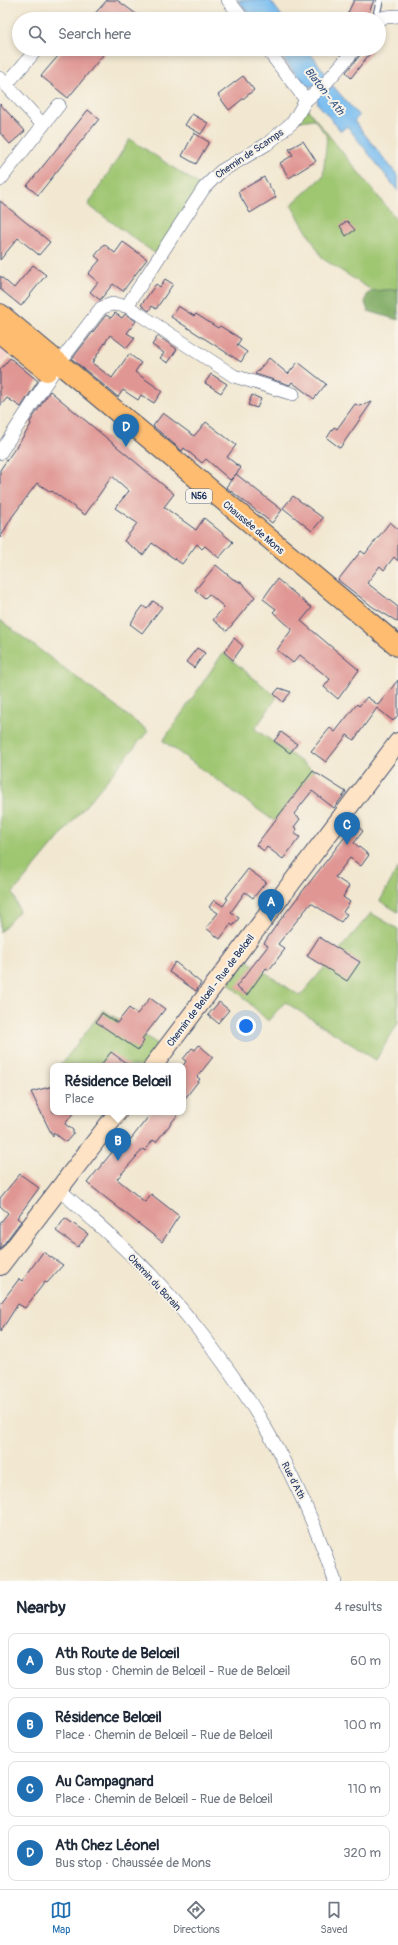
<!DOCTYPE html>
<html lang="en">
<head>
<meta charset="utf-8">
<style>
	:root { --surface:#fff; --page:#f6f6f7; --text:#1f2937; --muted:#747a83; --line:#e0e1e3; --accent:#1f6fb2 }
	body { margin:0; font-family:Pangolin,sans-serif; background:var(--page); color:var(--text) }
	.you { position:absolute; left:246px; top:1026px; width:14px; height:14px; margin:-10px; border:3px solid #fff; border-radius:50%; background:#1a73e8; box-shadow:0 0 0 6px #1a73e833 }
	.badge { display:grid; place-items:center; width:26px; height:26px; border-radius:50%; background:var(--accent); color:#fff; font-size:13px; font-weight:700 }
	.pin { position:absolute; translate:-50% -33px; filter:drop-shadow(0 1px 2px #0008) }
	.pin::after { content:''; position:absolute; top:21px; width:14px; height:12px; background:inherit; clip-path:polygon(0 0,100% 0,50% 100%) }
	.popup { position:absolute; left:50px; top:1063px; width:136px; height:52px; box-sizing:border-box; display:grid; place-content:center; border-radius:8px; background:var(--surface); filter:drop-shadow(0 1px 3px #0005); font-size:13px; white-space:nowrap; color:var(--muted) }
	.popup b { font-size:15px; color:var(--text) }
	.popup::after { content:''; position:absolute; left:50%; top:100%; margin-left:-8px; border:8px solid transparent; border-top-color:var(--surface) }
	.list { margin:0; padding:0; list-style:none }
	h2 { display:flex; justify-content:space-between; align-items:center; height:52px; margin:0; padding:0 16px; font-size:17px }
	h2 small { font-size:13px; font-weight:400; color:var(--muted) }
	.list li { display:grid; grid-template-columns:26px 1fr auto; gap:12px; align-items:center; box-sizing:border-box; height:56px; margin:0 8px 8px; padding:0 8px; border:1px solid var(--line); border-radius:8px }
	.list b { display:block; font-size:15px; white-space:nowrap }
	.list p { margin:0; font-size:13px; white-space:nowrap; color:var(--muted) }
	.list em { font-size:13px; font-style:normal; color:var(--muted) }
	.icon { flex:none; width:22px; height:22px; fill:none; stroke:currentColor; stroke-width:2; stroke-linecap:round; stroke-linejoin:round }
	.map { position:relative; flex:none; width:398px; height:1581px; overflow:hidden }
	.search { position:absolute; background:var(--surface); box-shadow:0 2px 6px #0003; left:12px; right:12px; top:12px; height:44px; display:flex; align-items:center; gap:10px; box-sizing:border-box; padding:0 14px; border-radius:22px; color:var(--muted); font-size:15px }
	.sheet { height:308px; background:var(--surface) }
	nav { display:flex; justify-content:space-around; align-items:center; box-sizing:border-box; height:56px; border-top:1px solid var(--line); background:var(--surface); font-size:11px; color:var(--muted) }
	nav a { display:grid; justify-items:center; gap:2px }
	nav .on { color:var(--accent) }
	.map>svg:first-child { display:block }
	.built { fill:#f7d0ca }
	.green { fill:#9fc671; stroke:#5d7a68 }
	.forest { fill:#7fab63; stroke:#4d6d60 }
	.water { fill:#7abef0; stroke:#4a76a7 }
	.building { fill:#e09794 }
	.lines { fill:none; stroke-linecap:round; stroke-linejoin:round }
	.lane-casing { stroke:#3b4b6f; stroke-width:8 }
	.street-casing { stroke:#3b4b6f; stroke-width:14 }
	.secondary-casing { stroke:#3b4b6f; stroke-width:20 }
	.primary-casing { stroke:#3b4b6f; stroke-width:22 }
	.lane { stroke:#fff; stroke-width:6 }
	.street { stroke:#fff; stroke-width:13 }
	.secondary { stroke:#fee4c5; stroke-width:18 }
	.primary { stroke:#fdbc6f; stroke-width:20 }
	.labels { text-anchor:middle; stroke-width:4; stroke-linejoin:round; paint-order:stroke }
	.shield { fill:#f7f3e8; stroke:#5d6a87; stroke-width:1 }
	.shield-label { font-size:9px; font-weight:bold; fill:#1b2f5e }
	.street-label { font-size:10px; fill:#1b2f5e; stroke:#f7f3e8 }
	.water-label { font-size:11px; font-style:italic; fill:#335382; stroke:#f7f3e8 }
</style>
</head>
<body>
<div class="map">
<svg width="398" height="1581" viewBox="0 0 398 1581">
	<rect width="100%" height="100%" fill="#f7f3e8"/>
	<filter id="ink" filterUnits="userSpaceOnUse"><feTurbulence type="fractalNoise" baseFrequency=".025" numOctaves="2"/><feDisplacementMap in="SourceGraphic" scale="8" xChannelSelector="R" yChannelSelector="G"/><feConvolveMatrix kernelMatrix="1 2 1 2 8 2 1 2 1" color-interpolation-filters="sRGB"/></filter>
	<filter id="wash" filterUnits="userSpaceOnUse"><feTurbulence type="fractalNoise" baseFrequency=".012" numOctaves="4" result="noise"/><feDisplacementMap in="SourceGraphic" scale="16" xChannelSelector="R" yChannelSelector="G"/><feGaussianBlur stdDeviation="0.9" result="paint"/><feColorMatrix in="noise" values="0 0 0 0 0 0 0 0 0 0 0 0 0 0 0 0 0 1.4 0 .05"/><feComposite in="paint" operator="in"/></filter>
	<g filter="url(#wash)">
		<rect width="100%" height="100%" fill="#f2e8d1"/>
		<!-- built -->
		<path class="built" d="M0 340 12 350 0 367Z"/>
		<!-- green -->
		<g class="green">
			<path d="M304 101 309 111 398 221V289L373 291 323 259 291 205 323 176 327 136 314 119 293 122Z"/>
			<path d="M130 139 204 188 160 257 88 205Z"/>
			<path d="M0 620 148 731 13 893 19 911 0 932Z"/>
			<path d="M223 653 277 697 255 729 314 771 274 821 163 741Z"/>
			<path d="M398 868V912L380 901Z"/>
			<path d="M371 913 398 929V1023L376 1060 285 1002 268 1021 221 976 238 954 300 996Z"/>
			<path d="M103 1010 166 1049 153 1066H60Z"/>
		</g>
		<!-- forest -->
		<path class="forest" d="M398 289V320L368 311 365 303 367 294 373 291Z"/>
		<!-- water -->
		<g class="water">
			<path d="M238 0H270L284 19H253Z"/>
			<path d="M276 49H307L326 74 328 90 333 86 359 116 354 121 398 176V191L347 126 341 131 318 104 314 85 310 87 298 77Z"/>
		</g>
		<g id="blocks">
			<!-- building -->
			<g class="building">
				<path d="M107 0H117L143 19H90Z"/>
				<path d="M354 0H374L366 19H345Z"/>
				<path d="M64 49H108L68 98 41 76Z"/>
				<path d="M334 49H344L340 55Z"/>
				<path d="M363 49H373L351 78 346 72 361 54Z"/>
				<path d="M243 76 254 90 229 110 218 95Z"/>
				<path d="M0 104 25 131 10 144 0 133Z"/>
				<path d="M88 110 99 119 38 195 27 186Z"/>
				<path d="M192 114 208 123 201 134 185 125Z"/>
				<path d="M194 133 209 142 196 164 182 156Z"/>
				<path d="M303 141 316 161 289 178 280 163 293 155 289 149Z"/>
				<path d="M264 177 276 197 250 213 238 192Z"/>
				<path d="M0 201 50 242 39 255 18 238 0 260Z"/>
				<path d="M347 221 355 230 346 236 340 226Z"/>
				<path d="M123 242 147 259 123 291 113 284 100 300 90 292 98 282 88 274 100 260 95 256 104 244 115 253Z"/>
				<path d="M33 265 46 275 21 306 0 289V276L14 288Z"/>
				<path d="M165 279 173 284 156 309 152 306 149 311 141 305 156 284 160 287Z"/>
				<path d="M178 306 194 316 196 314 218 328 220 326 241 339 237 345 247 352 241 362 171 317Z"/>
				<path d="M115 313 122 318 125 314 136 321 127 333 135 338 127 348 110 335 92 363 112 378 129 354 141 363 135 372 162 391 154 403 141 395 138 400 123 390 118 397 72 359 106 315 111 318Z"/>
				<path d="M158 336 177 349 168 363 160 358 164 353 152 345Z"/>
				<path d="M10 358 38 381 21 407 7 398 0 406V370Z"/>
				<path d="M269 358 288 374 298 362 326 384 314 399 292 382 290 385 255 374Z"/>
				<path d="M211 374 227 384 221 393 205 383Z"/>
				<path d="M50 391 174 494 164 507 196 530 204 518 233 542 219 558 205 546 202 549 197 544 182 564 152 543 143 555 124 541 137 523 115 508 129 491 112 476 85 515 52 491 51 492 37 483 12 517 0 538V470L27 431 31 424 30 422Z"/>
				<path d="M252 395 261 399 257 408 248 405Z"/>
				<path d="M372 402 340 448 327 438 334 427 337 429 355 404 359 406Z"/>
				<path d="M163 413 194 436 206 422 236 445 227 457 241 468 236 474 282 510 272 523 226 487 236 474 230 480 206 459 202 463 184 448 182 451 153 426Z"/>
				<path d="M293 496 323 518 312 531 283 508Z"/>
				<path d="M390 522 398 529V561L394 557 384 570 380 566 367 583 398 607V622L373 607 338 580 361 551 365 554Z"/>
				<path d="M216 565 233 579 242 583 255 597 227 631 213 620 224 607 209 594 205 598 195 590Z"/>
				<path d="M277 579 312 608 301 621 359 670 338 699 324 687 330 679 300 655 293 663 277 650 292 629 273 612 276 609 263 599Z"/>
				<path d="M153 601 162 607 142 633 130 624 143 606 147 609Z"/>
				<path d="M234 638 243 646 233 660 224 652Z"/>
				<path d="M197 648 205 653 194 668 186 662Z"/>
				<path d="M398 680V715L393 721 377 708 354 740 347 735 326 762 311 751 330 728 335 732 357 704 359 706 367 697 378 705Z"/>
				<path d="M279 688 291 692 283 702 274 694Z"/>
				<path d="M281 732 297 744 290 753 274 741Z"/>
				<path d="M313 771 346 792 334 808 312 791 294 814 300 819 294 827 297 829 294 833 300 837 283 859 267 847 264 851 256 845Z"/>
				<path d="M355 824 363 831 354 843 369 855 361 866 350 858 335 877 349 886 343 897 350 902 343 912 347 914 341 922 311 903 278 944 285 949 269 970 266 968 247 995 236 987 268 946 264 943 277 924Z"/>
				<path d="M248 869 266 882 253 898 245 892 231 912 239 918 233 926 231 924 220 939 206 928 218 913 209 907 214 900 223 906 228 899 226 898Z"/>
				<path d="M319 937 360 962 347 981 307 956Z"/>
				<path d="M175 962 201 983 196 991 169 972Z"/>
				<path d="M150 998 165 1009 142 1039 144 1041 138 1050 96 1022 102 1013 117 1023 129 1008 137 1014Z"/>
				<path d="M219 1002 229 1010 218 1023 208 1015Z"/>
				<path d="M199 1045 213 1057 197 1077 200 1079 183 1101V1066L186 1061 183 1059 192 1048 195 1050Z"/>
				<path d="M111 1052 130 1066H100Z"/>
				<path d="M53 1086V1112H74L65 1124 73 1130V1134L66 1142 53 1132V1137L31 1092Z"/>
				<path d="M152 1112H180L156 1142 153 1140 145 1151 143 1149 117 1179 145 1202 151 1194 179 1216 162 1242 87 1183 126 1135 131 1139Z"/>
				<path d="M20 1174 39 1188 17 1218 21 1221 0 1249V1223L8 1213 0 1206V1198Z"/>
				<path d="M65 1218 88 1234 78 1247 56 1231Z"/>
				<path d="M43 1252 63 1265 47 1283 45 1282 25 1308 18 1304 0 1332V1304L19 1279 22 1281Z"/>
			</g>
		</g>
	</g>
	<g filter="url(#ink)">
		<use href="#blocks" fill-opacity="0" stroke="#3b4b6f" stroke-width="1"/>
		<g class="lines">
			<!-- lane casing -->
			<g class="lane-casing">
				<path id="lane" d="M379 19 377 12 380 0"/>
			</g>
			<!-- street casing -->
			<g class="street-casing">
				<g id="street">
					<path d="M228 0 243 19"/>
					<path d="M379 19 385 17 398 16"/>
					<path d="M267 49 306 100"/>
					<path d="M0 78 43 125"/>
					<path d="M6 85 37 49"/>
					<path d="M0 180 59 105"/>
					<path d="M127 306 204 188 221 171 267 144 293 122 306 100 325 84 355 49"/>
					<path d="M0 453 59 363 101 308 112 304 127 306 234 376 293 394"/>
					<path d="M59 1189C90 1218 123 1245 152 1276 236 1366 295 1464 335 1581"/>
				</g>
			</g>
			<!-- secondary casing -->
			<g class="secondary-casing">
				<g id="secondary">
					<path d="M153 1066 398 742"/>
					<path d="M0 1266 118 1112"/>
				</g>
			</g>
			<!-- primary casing -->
			<g class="primary-casing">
				<g id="primary">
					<path d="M0 314 398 646"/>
					<path d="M0 333 47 371"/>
				</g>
			</g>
			<!-- lane -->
			<use href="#lane" class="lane"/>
			<!-- street -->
			<use href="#street" class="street"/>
			<!-- secondary -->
			<use href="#secondary" class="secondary"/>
			<!-- primary -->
			<use href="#primary" class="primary"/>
		</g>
	</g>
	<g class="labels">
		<!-- shield labels -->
		<rect class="shield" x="186" y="489" width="26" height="14" rx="3"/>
		<g class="shield-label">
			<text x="199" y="499">N56</text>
		</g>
		<!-- street labels -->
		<g class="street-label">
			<text transform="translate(249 153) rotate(-34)" y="4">Chemin de Scamps</text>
			<text transform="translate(254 527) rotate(40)" y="4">Chaussée de Mons</text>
			<text transform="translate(210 990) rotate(-53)" y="4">Chemin de Belœil - Rue de Belœil</text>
			<text transform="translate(155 1282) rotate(47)" y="4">Chemin du Borain</text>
			<text transform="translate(294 1480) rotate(63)" y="4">Rue d'Ath</text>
		</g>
		<!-- water labels -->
		<g class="water-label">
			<text transform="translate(325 91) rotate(52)" y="4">Blaton - Ath</text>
		</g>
	</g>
</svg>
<div class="you"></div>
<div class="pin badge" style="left:271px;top:922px">A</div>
<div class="pin badge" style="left:118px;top:1161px">B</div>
<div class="popup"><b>Résidence Belœil</b>Place</div>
<div class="pin badge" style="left:347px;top:845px">C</div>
<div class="pin badge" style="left:126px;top:447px">D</div>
<div class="search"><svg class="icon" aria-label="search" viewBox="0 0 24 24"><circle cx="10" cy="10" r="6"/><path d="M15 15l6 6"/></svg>Search here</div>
</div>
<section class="sheet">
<h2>Nearby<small>4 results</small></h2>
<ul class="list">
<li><span class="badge">A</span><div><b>Ath Route de Belœil</b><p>Bus stop · Chemin de Belœil - Rue de Belœil</p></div><em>60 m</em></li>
<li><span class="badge">B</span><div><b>Résidence Belœil</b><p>Place · Chemin de Belœil - Rue de Belœil</p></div><em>100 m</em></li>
<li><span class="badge">C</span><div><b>Au Campagnard</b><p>Place · Chemin de Belœil - Rue de Belœil</p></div><em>110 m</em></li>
<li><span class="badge">D</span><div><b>Ath Chez Léonel</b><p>Bus stop · Chaussée de Mons</p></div><em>320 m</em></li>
</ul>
</section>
<nav>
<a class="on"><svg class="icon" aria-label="map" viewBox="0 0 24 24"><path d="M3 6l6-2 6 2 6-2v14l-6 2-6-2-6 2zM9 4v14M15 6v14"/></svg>Map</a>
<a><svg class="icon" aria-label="directions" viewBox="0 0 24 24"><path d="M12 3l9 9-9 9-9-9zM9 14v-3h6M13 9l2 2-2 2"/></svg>Directions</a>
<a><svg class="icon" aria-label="saved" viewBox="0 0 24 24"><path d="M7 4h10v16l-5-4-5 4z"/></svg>Saved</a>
</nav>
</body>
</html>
